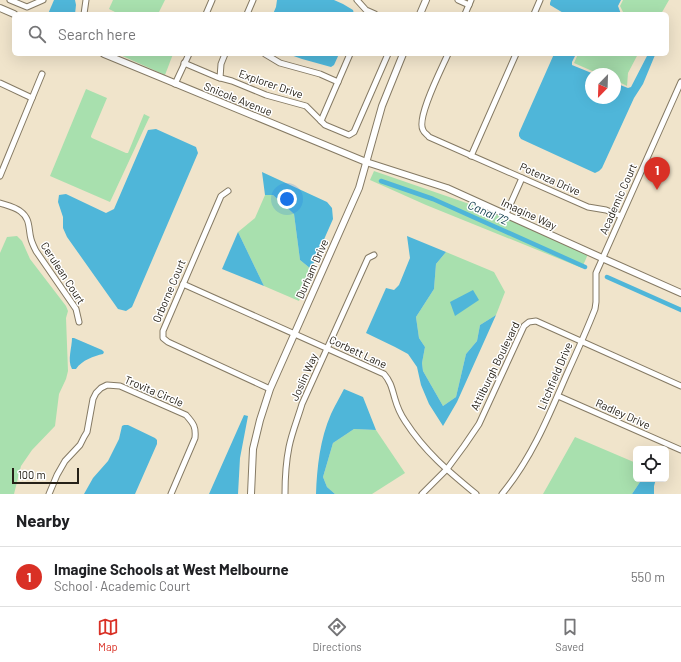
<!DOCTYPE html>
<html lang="en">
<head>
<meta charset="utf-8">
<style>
	:root { --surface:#fff; --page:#f2f2f2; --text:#202124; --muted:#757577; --line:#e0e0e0; --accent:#d93025 }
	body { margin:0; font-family:Barlow,sans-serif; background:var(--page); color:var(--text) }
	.controls { position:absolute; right:12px; bottom:12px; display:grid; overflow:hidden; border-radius:6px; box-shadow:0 4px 16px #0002 }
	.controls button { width:36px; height:36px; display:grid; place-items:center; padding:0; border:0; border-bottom:1px solid var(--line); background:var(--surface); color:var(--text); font:20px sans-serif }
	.compass { position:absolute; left:585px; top:68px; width:36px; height:36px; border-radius:50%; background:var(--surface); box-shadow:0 4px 16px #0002; rotate:203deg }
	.scale { position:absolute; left:12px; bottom:10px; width:67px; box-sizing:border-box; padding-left:4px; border:2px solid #252017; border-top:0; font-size:11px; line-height:14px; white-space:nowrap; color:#252017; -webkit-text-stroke:3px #fff; paint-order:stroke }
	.you { position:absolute; left:287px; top:199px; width:14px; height:14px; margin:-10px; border:3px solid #fff; border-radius:50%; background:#1a73e8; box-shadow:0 0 0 6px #1a73e833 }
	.badge { display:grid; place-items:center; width:26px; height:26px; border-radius:50%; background:var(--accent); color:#fff; font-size:13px; font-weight:700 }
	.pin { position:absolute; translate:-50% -33px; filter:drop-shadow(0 1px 2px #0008) }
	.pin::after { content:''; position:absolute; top:21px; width:14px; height:12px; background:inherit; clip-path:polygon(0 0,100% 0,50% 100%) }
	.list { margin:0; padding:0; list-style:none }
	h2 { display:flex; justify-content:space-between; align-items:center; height:52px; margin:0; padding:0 16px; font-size:17px }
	h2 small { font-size:13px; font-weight:400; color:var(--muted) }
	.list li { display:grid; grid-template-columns:26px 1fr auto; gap:12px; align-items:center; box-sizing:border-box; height:60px; padding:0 16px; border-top:1px solid var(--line) }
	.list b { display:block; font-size:15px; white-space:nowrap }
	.list p { margin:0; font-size:13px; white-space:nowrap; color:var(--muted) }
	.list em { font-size:13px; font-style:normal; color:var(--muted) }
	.icon { flex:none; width:22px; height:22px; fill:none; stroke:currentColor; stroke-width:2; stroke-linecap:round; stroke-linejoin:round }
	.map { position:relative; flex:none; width:681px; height:494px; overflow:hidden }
	.search { position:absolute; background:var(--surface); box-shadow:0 4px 16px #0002; left:12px; right:12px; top:12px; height:44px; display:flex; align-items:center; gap:10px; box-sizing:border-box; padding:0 14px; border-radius:6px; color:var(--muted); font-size:15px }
	.sheet { height:112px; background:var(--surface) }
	nav { display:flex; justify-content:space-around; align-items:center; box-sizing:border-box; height:56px; border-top:1px solid var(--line); background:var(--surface); font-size:11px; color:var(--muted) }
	nav a { display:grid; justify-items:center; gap:2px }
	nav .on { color:var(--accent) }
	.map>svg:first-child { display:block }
	.green { fill:#a8e0ae }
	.water { fill:#4fb6d9 }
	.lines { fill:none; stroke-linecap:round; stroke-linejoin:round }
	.canal { stroke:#4fb6d9; stroke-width:4.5 }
	.minor-casing { stroke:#857a64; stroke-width:7 }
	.tertiary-casing { stroke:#857a64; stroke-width:8 }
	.minor { stroke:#fff; stroke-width:5 }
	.tertiary { stroke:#fff; stroke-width:6 }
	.labels { text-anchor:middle; stroke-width:3; stroke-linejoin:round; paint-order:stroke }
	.street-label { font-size:11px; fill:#252017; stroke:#fff }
	.water-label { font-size:12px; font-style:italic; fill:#0f3d4c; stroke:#fff }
</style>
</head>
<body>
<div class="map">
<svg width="681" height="494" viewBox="0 0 681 494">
	<rect width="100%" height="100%" fill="#f0e4cb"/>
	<!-- green -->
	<g class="green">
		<path d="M113 0H165L158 14H119L109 9Z"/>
		<path d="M623 0H669L661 14H624L620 6Z"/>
		<path d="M118 54H173L165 75Z"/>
		<path d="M578 54H638L628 73 627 86 615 80V74H599L574 63Z"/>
		<path d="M86 89 107 98 91 136V137L92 138 126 153H128L144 114 150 117 149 118 110 202 50 176Z"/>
		<path d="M374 171 507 217 588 254 582 268 426 205 370 180Z"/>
		<path d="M265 195H273L294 214 300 260 311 269 299 301 264 286 238 232 255 218Z"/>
		<path d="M17 236 22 241 30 259 66 306 68 311 66 318 68 371 66 379 59 394 55 426 32 450 21 466 14 494H0V253L7 237Z"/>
		<path d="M446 252 494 272 505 292 496 315 480 325 477 341 466 354 456 397 443 406 423 371 422 363 425 347 419 338 416 317 434 289 436 264Z"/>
		<path d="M354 429 376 430 405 473 372 494H335L327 487 323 477 333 443Z"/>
		<path d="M575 437 636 463V479H642L632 494H543L547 487Z"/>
	</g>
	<!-- water -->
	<g class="water">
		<path d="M54 0H75L76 5 75 14H48Z"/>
		<path d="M277 0H334L343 4 353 10 354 14H273L276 7Z"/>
		<path d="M551 0H621L618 6 621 14H565L550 5V3Z"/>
		<path d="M288 54H339L334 65 331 67 302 59Z"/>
		<path d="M554 54H576L572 62V65L594 74H591V98H615V83L628 88 631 87 648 54H654L655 55 643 84 634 98 602 168 599 171 595 173 521 139 519 136V133Z"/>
		<path d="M156 129 196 147 198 153 132 307 126 311 118 309 67 237 63 228V217L58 202 59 195 66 194 106 213 114 209 148 130Z"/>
		<path d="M262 172 327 202 332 208 333 219 311 269 300 260 294 214 273 195H265Z"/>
		<path d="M238 232 264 286 222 269Z"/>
		<path d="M407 236 446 252 436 264 434 289 416 317 419 338 425 347 422 363 423 371 443 406 456 397 466 354 477 341 480 325 496 315 457 402 443 426 429 404 421 385 417 367 408 354 395 347 366 333 386 288 394 290 399 285 410 258Z"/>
		<path d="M473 290 479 300 455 316 450 302Z"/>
		<path d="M72 338H74L102 350 104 352 103 354C94 356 82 360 76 369H72C67 360 72 348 72 338Z"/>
		<path d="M344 389 363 397 376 430 354 429 333 443 323 477 327 487 335 494H316C317 467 320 439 331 414 335 405 340 397 344 389Z"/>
		<path d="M244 415 248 416 240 458 238 494H209Z"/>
		<path d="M124 425H128L155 438 157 440V444L135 494H84L93 478 108 461 119 439 122 426Z"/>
		<path d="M642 479H656L654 486V494H632Z"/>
	</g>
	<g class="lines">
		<!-- canal -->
		<g class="canal">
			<path d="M381 181 433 199 585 267"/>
			<path d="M607 277 681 310"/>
		</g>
		<!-- minor casing -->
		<g class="minor-casing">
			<g id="minor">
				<path d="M10 0 27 7 43 0"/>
				<path d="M357 0 366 10 375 14"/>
				<path d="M458 0 469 5"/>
				<path d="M84 14 86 0"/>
				<path d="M206 14 212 0"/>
				<path d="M247 14 253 0"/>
				<path d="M465 14 471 0"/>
				<path d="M534 14 540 0"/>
				<path d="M265 54 280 63 320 74 338 82"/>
				<path d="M448 54C442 68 416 118 423 130 424 133 428 135 429 137L588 207 606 210 621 216"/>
				<path d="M184 63 217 77 232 81 266 95 306 106 325 125 349 135 354 132 388 54"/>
				<path d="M220 78 221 64 225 54"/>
				<path d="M0 83 32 98"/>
				<path d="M175 84 189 54"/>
				<path d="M321 121 350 54"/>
				<path d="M471 156 516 54"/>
				<path d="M0 176 42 74"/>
				<path d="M228 191 221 196 163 331V338L168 342 270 389"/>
				<path d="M0 203C6 205 15 207 20 211 31 219 28 228 31 239 32 243 34 247 36 251L76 309 79 322"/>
				<path d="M506 214 522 178"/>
				<path d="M183 284 384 374C391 382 392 389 395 399 397 406 401 415 405 421 425 452 448 471 476 494"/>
				<path d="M558 396 681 450"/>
				<path d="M49 494 57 475 65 461 80 445 84 437 87 432 93 399 96 393 101 388 107 385 120 386 186 415C194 424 196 427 195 438L171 494"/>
				<path d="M285 494C285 478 286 462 289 447 292 432 298 418 302 404L368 258 374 255"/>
				<path d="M422 494 447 469 464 446 479 424 524 326 529 322 536 321 681 386"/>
				<path d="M502 494C531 459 548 418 566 376 576 354 586 332 595 309L596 302V273L681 82"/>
			</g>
		</g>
		<!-- tertiary casing -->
		<g class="tertiary-casing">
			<g id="tertiary">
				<path d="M0 8 14 14"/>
				<path d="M420 14 426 0"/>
				<path d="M104 54 366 162 447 188 602 258 681 293"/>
				<path d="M251 494 253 449 260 420 270 389 359 188 382 106 403 54"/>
			</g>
		</g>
		<!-- minor -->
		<use href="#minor" class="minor"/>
		<!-- tertiary -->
		<use href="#tertiary" class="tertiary"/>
	</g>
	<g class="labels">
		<!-- street labels -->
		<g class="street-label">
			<text transform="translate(271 84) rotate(19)" y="4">Explorer Drive</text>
			<text transform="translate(238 99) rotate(22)" y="4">Snicole Avenue</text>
			<text transform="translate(550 179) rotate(24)" y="4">Potenza Drive</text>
			<text transform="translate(618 199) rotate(-66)" y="4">Academic Court</text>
			<text transform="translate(529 214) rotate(25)" y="4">Imagine Way</text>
			<text transform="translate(312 269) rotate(-66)" y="4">Durham Drive</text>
			<text transform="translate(63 273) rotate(57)" y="4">Cerulean Court</text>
			<text transform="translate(169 291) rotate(-67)" y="4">Orborne Court</text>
			<text transform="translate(358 352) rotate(25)" y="4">Corbett Lane</text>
			<text transform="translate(495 366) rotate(-64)" y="4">Attilburgh Boulevard</text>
			<text transform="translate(555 376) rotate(-67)" y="4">Litchfield Drive</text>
			<text transform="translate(304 377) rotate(-66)" y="4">Joslin Way</text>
			<text transform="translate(154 391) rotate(23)" y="4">Trovita Circle</text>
			<text transform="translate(623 414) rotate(24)" y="4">Radley Drive</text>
		</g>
		<!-- water labels -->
		<g class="water-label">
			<text transform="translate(488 213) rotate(24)" y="4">Canal 72</text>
		</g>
	</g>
</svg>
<div class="controls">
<button><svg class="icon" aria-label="locate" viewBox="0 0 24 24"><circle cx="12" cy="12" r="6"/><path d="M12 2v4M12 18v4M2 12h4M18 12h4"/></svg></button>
</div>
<svg class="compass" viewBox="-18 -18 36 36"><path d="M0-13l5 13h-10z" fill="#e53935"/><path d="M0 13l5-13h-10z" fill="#757577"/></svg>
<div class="scale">100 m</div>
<div class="you"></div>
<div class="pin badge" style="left:657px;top:190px">1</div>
<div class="search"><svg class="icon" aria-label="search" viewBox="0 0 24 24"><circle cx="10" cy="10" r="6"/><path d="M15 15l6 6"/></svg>Search here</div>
</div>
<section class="sheet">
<h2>Nearby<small></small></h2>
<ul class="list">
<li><span class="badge">1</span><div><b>Imagine Schools at West Melbourne</b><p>School · Academic Court</p></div><em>550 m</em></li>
</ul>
</section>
<nav>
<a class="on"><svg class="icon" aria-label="map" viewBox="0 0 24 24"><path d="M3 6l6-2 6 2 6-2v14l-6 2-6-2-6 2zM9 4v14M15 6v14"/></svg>Map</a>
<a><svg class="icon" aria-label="directions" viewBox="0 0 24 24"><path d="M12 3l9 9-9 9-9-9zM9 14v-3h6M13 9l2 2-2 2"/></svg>Directions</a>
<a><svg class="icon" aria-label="saved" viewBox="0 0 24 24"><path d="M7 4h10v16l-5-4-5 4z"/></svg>Saved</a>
</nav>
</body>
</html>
